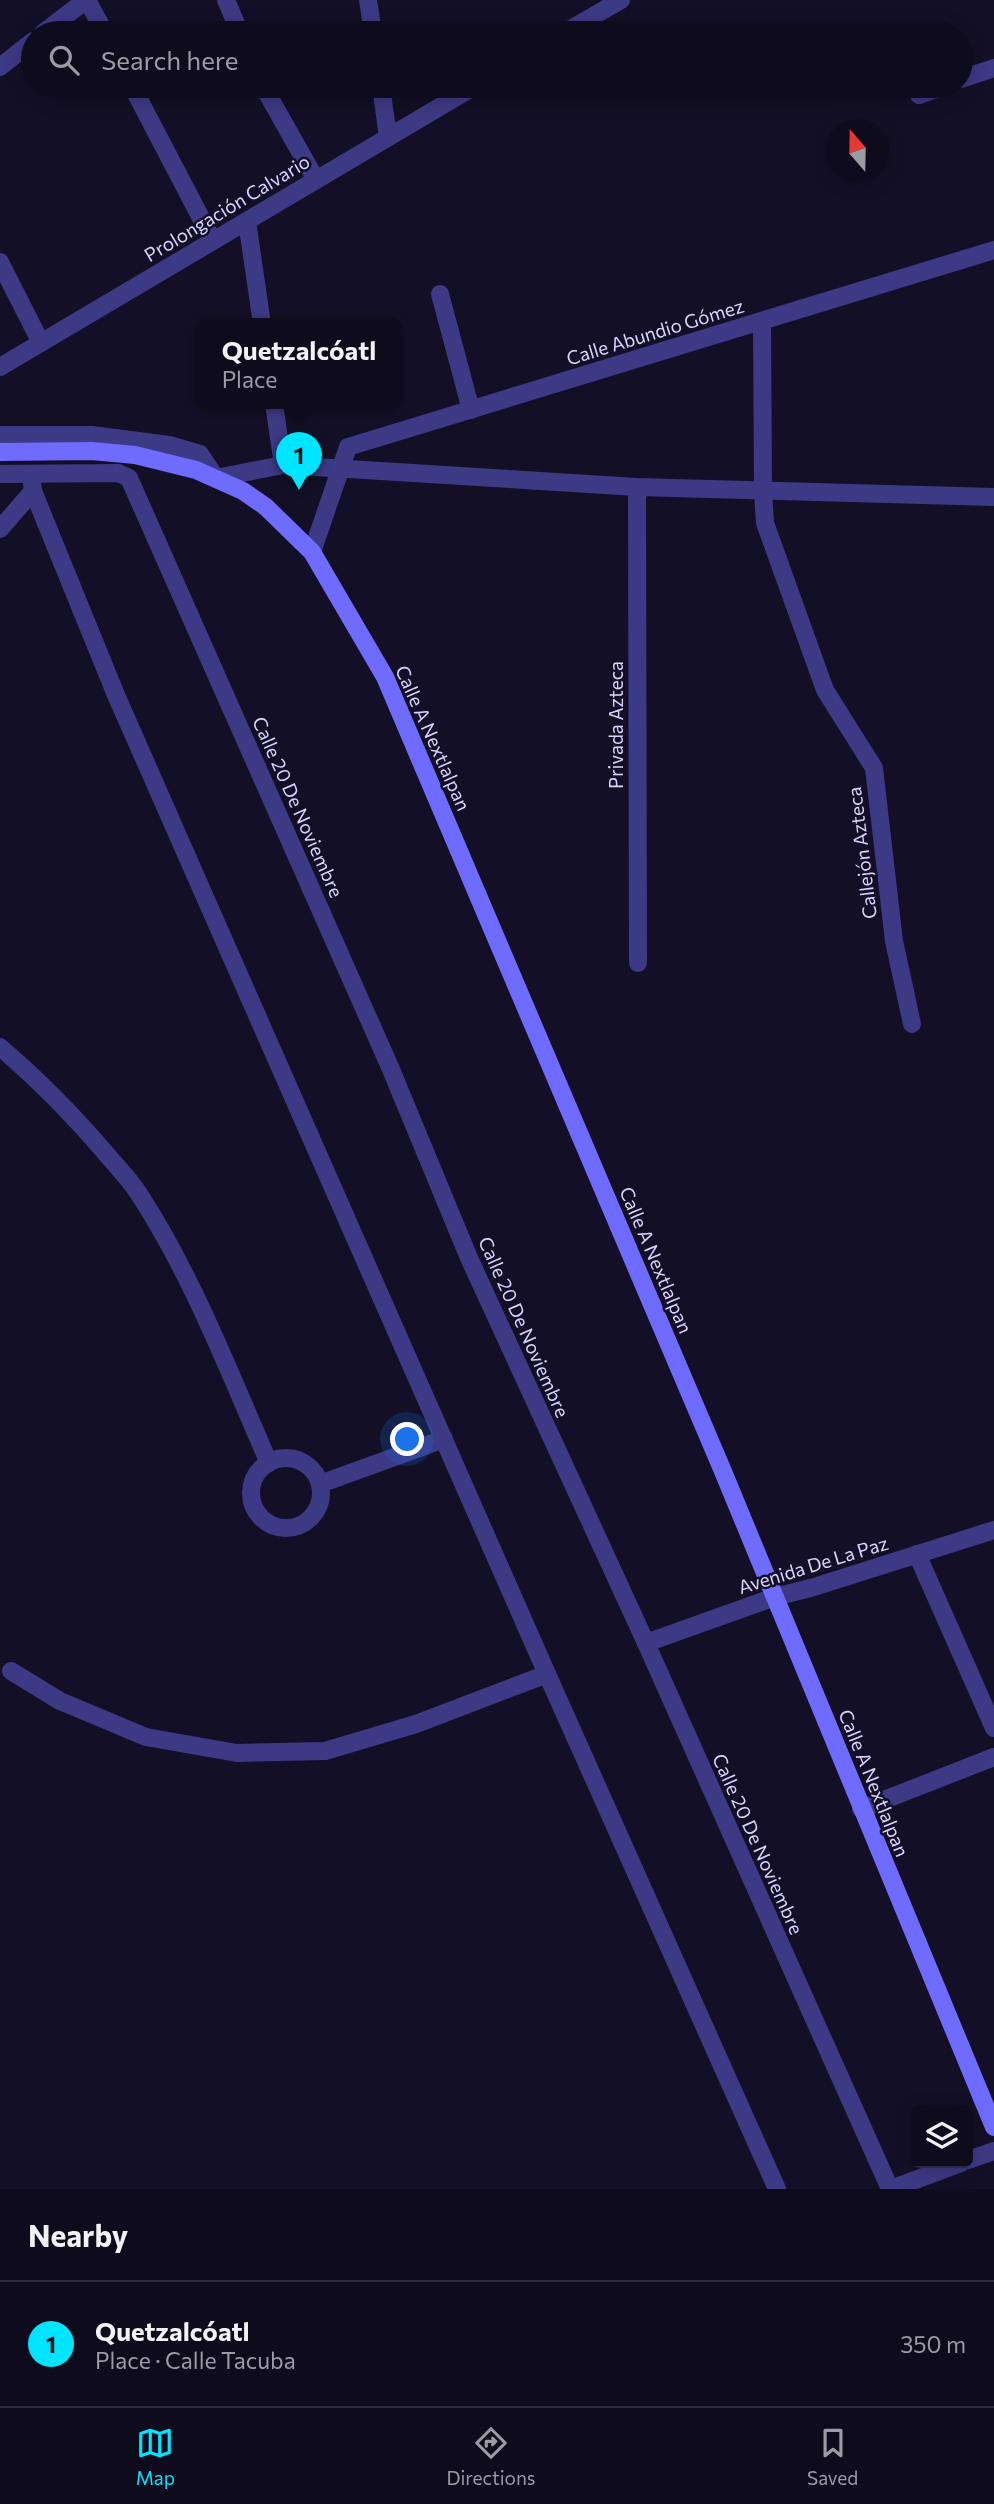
<!DOCTYPE html>
<html lang="en">
<head>
<meta charset="utf-8">
<style>
	:root { --surface:#0e0b1c; --page:#1c1929; --text:#f1f3f6; --muted:#9b9ba3; --line:#2e2b3b; --accent:#00e5ff }
	body { margin:0; font-family:Commissioner,sans-serif; background:var(--page); color:var(--text) }
	.controls { position:absolute; right:21px; bottom:21px; display:grid; overflow:hidden; border-radius:10px; box-shadow:0 4px 18px #0003 }
	.controls button { width:63px; height:63px; display:grid; place-items:center; padding:0; border:0; border-bottom:2px solid var(--line); background:var(--surface); color:var(--text); font:35px sans-serif }
	.compass { position:absolute; left:826px; top:119px; width:63px; height:63px; border-radius:50%; background:var(--surface); box-shadow:0 4px 18px #0003; rotate:340deg }
	.you { position:absolute; left:408px; top:1440px; width:24px; height:24px; margin:-18px; border:5px solid #fff; border-radius:50%; background:#1a73e8; box-shadow:0 0 0 10px #1a73e833 }
	.badge { display:grid; place-items:center; width:46px; height:46px; border-radius:50%; background:var(--accent); color:#111; font-size:23px; font-weight:700 }
	.pin { position:absolute; translate:-50% -58px; filter:drop-shadow(0 2px 4px #0008) }
	.pin::after { content:''; position:absolute; top:37px; width:24px; height:21px; background:inherit; clip-path:polygon(0 0,100% 0,50% 100%) }
	.popup { position:absolute; left:196px; top:318px; width:206px; height:91px; box-sizing:border-box; display:grid; place-content:center; border-radius:10px; background:var(--surface); filter:drop-shadow(0 2px 5px #0005); font-size:23px; white-space:nowrap; color:var(--muted) }
	.popup b { font-size:26px; color:var(--text) }
	.popup::after { content:''; position:absolute; left:50%; top:100%; margin-left:-14px; border:14px solid transparent; border-top-color:var(--surface) }
	.list { margin:0; padding:0; list-style:none }
	h2 { display:flex; justify-content:space-between; align-items:center; height:91px; margin:0; padding:0 28px; font-size:30px }
	h2 small { font-size:23px; font-weight:400; color:var(--muted) }
	.list li { display:grid; grid-template-columns:46px 1fr auto; gap:21px; align-items:center; box-sizing:border-box; height:126px; padding:0 28px; border-top:2px solid var(--line) }
	.list b { display:block; font-size:26px; white-space:nowrap }
	.list p { margin:0; font-size:23px; white-space:nowrap; color:var(--muted) }
	.list em { font-size:23px; font-style:normal; color:var(--muted) }
	.icon { flex:none; width:38px; height:38px; fill:none; stroke:currentColor; stroke-width:2; stroke-linecap:round; stroke-linejoin:round }
	.map { position:relative; flex:none; width:994px; height:2189px; overflow:hidden }
	.search { position:absolute; background:var(--surface); box-shadow:0 4px 18px #0003; left:21px; right:21px; top:21px; height:77px; display:flex; align-items:center; gap:18px; box-sizing:border-box; padding:0 24px; border-radius:38px; color:var(--muted); font-size:26px }
	.sheet { height:217px; background:var(--surface) }
	nav { display:flex; justify-content:space-around; align-items:center; box-sizing:border-box; height:98px; border-top:2px solid var(--line); background:var(--surface); font-size:19px; color:var(--muted) }
	nav a { display:grid; justify-items:center; gap:4px }
	nav .on { color:var(--accent) }
	.map>svg:first-child { display:block }
	.lines { fill:none; stroke-linecap:round; stroke-linejoin:round }
	.minor { stroke:#3d3a85; stroke-width:18 }
	.secondary { stroke:#6f6bff; stroke-width:18 }
	.labels { text-anchor:middle; stroke-width:5; stroke-linejoin:round; paint-order:stroke }
	.street-label { font-size:19px; fill:#d9d4ff; stroke:#130f26 }
</style>
</head>
<body>
<div class="map">
<svg width="994" height="2189" viewBox="0 0 994 2189">
	<rect width="100%" height="100%" fill="#130f26"/>
	<g class="lines">
		<!-- minor -->
		<g class="minor">
			<path d="M87 0 105 33"/>
			<path d="M226 0 240 33"/>
			<path d="M368 0 373 33"/>
			<path d="M43 33 86 0"/>
			<path d="M564 33 621 0"/>
			<path d="M0 67 33 41"/>
			<path d="M961 79 994 68"/>
			<path d="M132 86 213 241"/>
			<path d="M263 86 316 180"/>
			<path d="M381 86 388 137"/>
			<path d="M919 95 944 86"/>
			<path d="M247 221 262 324"/>
			<path d="M0 262 41 343"/>
			<path d="M440 294 471 410"/>
			<path d="M762 321 763 491 765 523 825 690 874 768 894 941 912 1024"/>
			<path d="M0 367 475 86"/>
			<path d="M274 404 283 465"/>
			<path d="M0 435H92L169 445 200 454 216 478 283 465 637 487 994 497"/>
			<path d="M0 474 118 473 129 478 390 1067 469 1258 646 1643 890 2189"/>
			<path d="M31 475 33 491 116 695 547 1674 777 2189"/>
			<path d="M637 487 638 963"/>
			<path d="M0 529 33 491"/>
			<path d="M312 552 348 447 994 250"/>
			<path d="M0 1047C40 1081 75 1117 109 1157 119 1169 131 1181 139 1194 193 1277 229 1372 269 1463"/>
			<circle cx="286" cy="1493" r="35"/>
			<path d="M320 1484 444 1439"/>
			<path d="M917 1554 994 1728"/>
			<path d="M646 1643 775 1597 814 1587 994 1530"/>
			<path d="M11 1671 60 1701 146 1737 237 1753 325 1751 416 1724 547 1674"/>
			<path d="M861 1809 994 1757"/>
			<path d="M968 2160 994 2151"/>
			<path d="M891 2189 961 2163"/>
		</g>
		<!-- secondary -->
		<path class="secondary" d="M0 452 92 451 135 455 196 470 243 491 266 507 312 552 385 677 722 1469 994 2127"/>
	</g>
	<g class="labels">
		<!-- street labels -->
		<g class="street-label">
			<text transform="translate(227 208) rotate(-31)" y="7">Prolongación Calvario</text>
			<text transform="translate(655 332) rotate(-17)" y="7">Calle Abundio Gómez</text>
			<text transform="translate(616 725) rotate(-90)" y="7">Privada Azteca</text>
			<text transform="translate(433 738) rotate(66)" y="7">Calle A Nextlalpan</text>
			<text transform="translate(298 807) rotate(66)" y="7">Calle 20 De Noviembre</text>
			<text transform="translate(862 853) rotate(-97)" y="7">Callejón Azteca</text>
			<text transform="translate(656 1260) rotate(67)" y="7">Calle A Nextlalpan</text>
			<text transform="translate(524 1327) rotate(66)" y="7">Calle 20 De Noviembre</text>
			<text transform="translate(813 1565) rotate(-17)" y="7">Avenida De La Paz</text>
			<text transform="translate(874 1783) rotate(68)" y="7">Calle A Nextlalpan</text>
			<text transform="translate(758 1844) rotate(66)" y="7">Calle 20 De Noviembre</text>
		</g>
	</g>
</svg>
<div class="controls">
<button><svg class="icon" aria-label="layers" viewBox="0 0 24 24"><path d="M12 4l9 5-9 5-9-5zM3 14l9 5 9-5"/></svg></button>
</div>
<svg class="compass" viewBox="-18 -18 36 36"><path d="M0-13l5 13h-10z" fill="#e53935"/><path d="M0 13l5-13h-10z" fill="#9b9ba3"/></svg>
<div class="you"></div>
<div class="pin badge" style="left:299px;top:490px">1</div>
<div class="popup"><b>Quetzalcóatl</b>Place</div>
<div class="search"><svg class="icon" aria-label="search" viewBox="0 0 24 24"><circle cx="10" cy="10" r="6"/><path d="M15 15l6 6"/></svg>Search here</div>
</div>
<section class="sheet">
<h2>Nearby<small></small></h2>
<ul class="list">
<li><span class="badge">1</span><div><b>Quetzalcóatl</b><p>Place · Calle Tacuba</p></div><em>350 m</em></li>
</ul>
</section>
<nav>
<a class="on"><svg class="icon" aria-label="map" viewBox="0 0 24 24"><path d="M3 6l6-2 6 2 6-2v14l-6 2-6-2-6 2zM9 4v14M15 6v14"/></svg>Map</a>
<a><svg class="icon" aria-label="directions" viewBox="0 0 24 24"><path d="M12 3l9 9-9 9-9-9zM9 14v-3h6M13 9l2 2-2 2"/></svg>Directions</a>
<a><svg class="icon" aria-label="saved" viewBox="0 0 24 24"><path d="M7 4h10v16l-5-4-5 4z"/></svg>Saved</a>
</nav>
</body>
</html>
